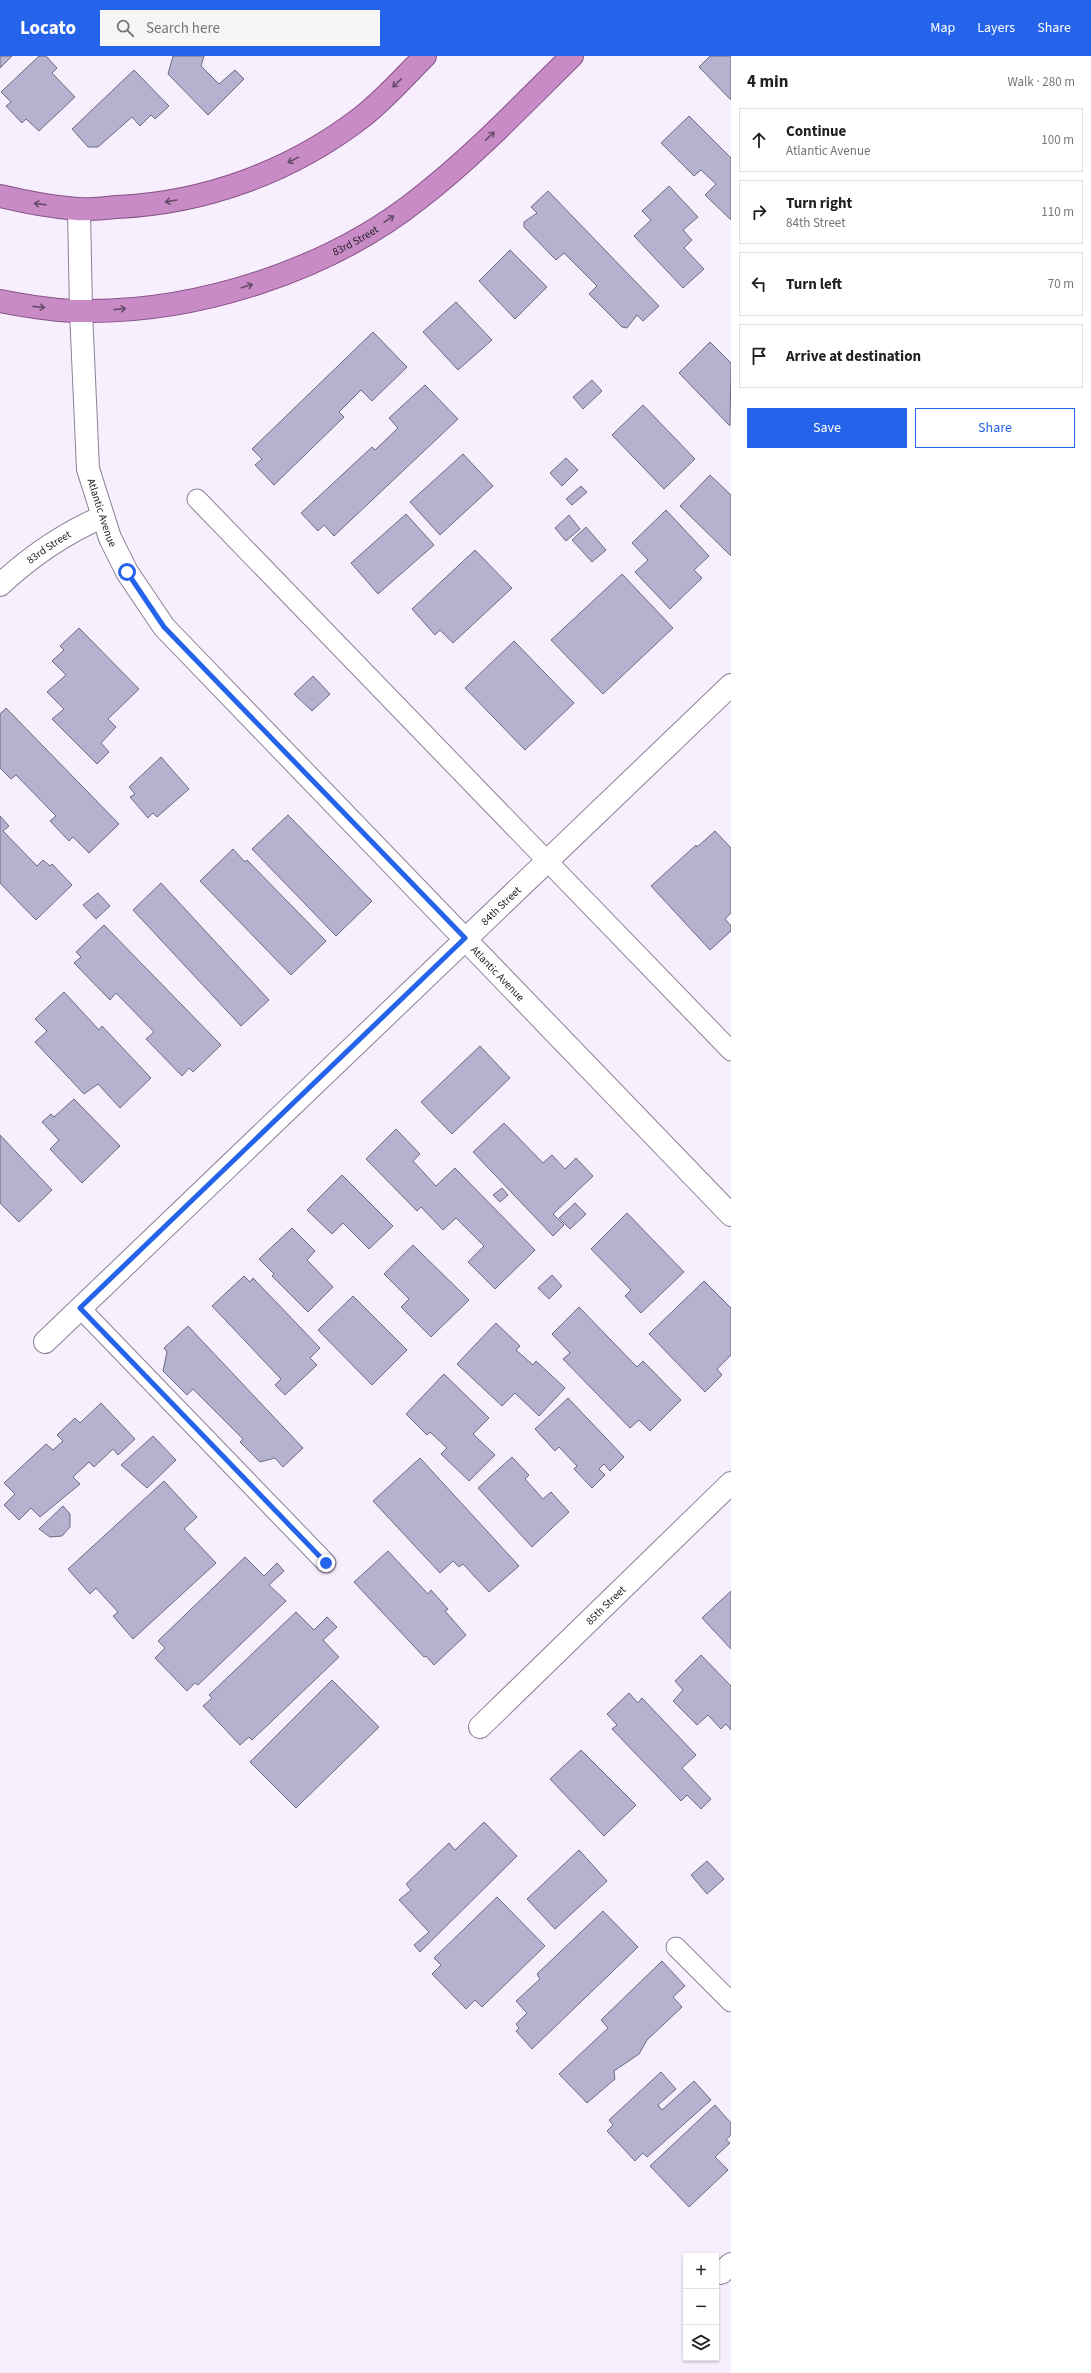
<!DOCTYPE html>
<html lang="en">
<head>
<meta charset="utf-8">
<style>
	:root { --surface:#fff; --page:#f6f6f6; --text:#222; --muted:#767676; --line:#e0e0e0; --accent:#2563eb }
	body { margin:0; font-family:"Source Sans 3",sans-serif; background:var(--page); color:var(--text) }
	.controls { position:absolute; right:12px; bottom:12px; display:grid; overflow:hidden; border-radius:0px; box-shadow:0 1px 3px #0004 }
	.controls button { width:36px; height:36px; display:grid; place-items:center; padding:0; border:0; border-bottom:1px solid var(--line); background:var(--surface); color:var(--text); font:20px sans-serif }
	.stop { position:absolute; width:12px; height:12px; margin:-9px; border:3px solid #2563eb; border-radius:50%; background:#fff }
	.stop.end { background:#2563eb; border-color:#fff; box-shadow:0 1px 4px #0008 }
	.list { margin:0; padding:0; list-style:none }
	h2 { display:flex; justify-content:space-between; align-items:center; height:52px; margin:0; padding:0 16px; font-size:17px }
	h2 small { font-size:13px; font-weight:400; color:var(--muted) }
	.list li { display:grid; grid-template-columns:26px 1fr auto; gap:12px; align-items:center; box-sizing:border-box; height:64px; margin:0 8px 8px; padding:0 8px; border:1px solid var(--line); border-radius:0px }
	.list b { display:block; font-size:15px; white-space:nowrap }
	.list p { margin:0; font-size:13px; white-space:nowrap; color:var(--muted) }
	.list em { font-size:13px; font-style:normal; color:var(--muted) }
	.actions { display:flex; gap:8px; padding:12px 16px }
	.actions a { flex:1; padding:9px 0; border:1px solid var(--accent); border-radius:0px; text-align:center; font-size:14px; color:var(--accent) }
	.actions .main { background:var(--accent); color:#fff }
	.icon { flex:none; width:22px; height:22px; fill:none; stroke:currentColor; stroke-width:2; stroke-linecap:round; stroke-linejoin:round }
	.map { position:relative; flex:none; width:731px; height:2317px; overflow:hidden }
	header { display:flex; align-items:center; gap:24px; box-sizing:border-box; height:56px; padding:0 20px; background:var(--accent); color:#fff }
	header strong { font-size:19px }
	nav { display:flex; gap:22px; margin-inline-start:auto; font-size:14px }
	.search { width:280px; height:36px; background:var(--page); display:flex; align-items:center; gap:10px; box-sizing:border-box; padding:0 14px; border-radius:0px; color:var(--muted); font-size:15px }
	main { display:flex }
	aside { flex:1; background:var(--surface) }
	.map>svg:first-child { display:block }
	.building { fill:#b4b2cf; stroke:#6d6b83 }
	.lines { fill:none; stroke-linecap:round; stroke-linejoin:round }
	.service-casing { stroke:#8c8097; stroke-width:21 }
	.minor-casing { stroke:#8c8097; stroke-width:24 }
	.tertiary-casing { stroke:#8c8097; stroke-width:24 }
	.trunk-casing { stroke:#875386; stroke-width:24 }
	.service { stroke:#fff; stroke-width:19 }
	.minor { stroke:#fff; stroke-width:22 }
	.tertiary { stroke:#fff; stroke-width:22 }
	.trunk { stroke:#c88bc6; stroke-width:22 }
	.oneway { stroke:#674c69 }
	.route { stroke:#2563eb; stroke-width:5 }
	.labels { text-anchor:middle; stroke-width:3; stroke-linejoin:round; paint-order:stroke }
	.street-label { font-size:11px; fill:#27222b; stroke:#f7effe }
</style>
</head>
<body>
<header>
<strong>Locato</strong>
<div class="search"><svg class="icon" aria-label="search" viewBox="0 0 24 24"><circle cx="10" cy="10" r="6"/><path d="M15 15l6 6"/></svg>Search here</div>
<nav><a>Map</a><a>Layers</a><a>Share</a></nav>
</header>
<main>
<div class="map">
<svg width="731" height="2317" viewBox="0 0 731 2317">
	<rect width="100%" height="100%" fill="#f7effe"/>
	<!-- building -->
	<g class="building">
		<path d="M0 0H12L0 12Z"/>
		<path d="M39 0H46L57 12 52 17 75 41 39 75 26 63 22 67 6 50 11 46 1 36Z"/>
		<path d="M173 0H204L201 10 219 28 235 14 244 23 208 59 168 18Z"/>
		<path d="M710 0H731V44L699 11Z"/>
		<path d="M134 14 169 50 155 63 151 59 140 70 132 61 98 91H88L72 73Z"/>
		<path d="M689 60 731 102V164L705 139 716 128 701 114 694 120 661 87Z"/>
		<path d="M669 130 698 161 683 174 692 184 684 192 704 213 683 232 634 180 651 164 642 155Z"/>
		<path d="M548 135 659 250 643 265 637 259 627 272 622 271 589 238 597 230 564 197 556 204 524 171V166L537 157 531 151Z"/>
		<path d="M510 194 547 231 515 263 479 225Z"/>
		<path d="M456 246 492 284 458 314 423 276Z"/>
		<path d="M373 276 407 311 372 345 361 334 339 356 344 361 274 429 255 409 262 403 252 393Z"/>
		<path d="M710 286 731 307 730 370 679 317Z"/>
		<path d="M592 324 602 335 583 353 573 341Z"/>
		<path d="M425 329 458 363 334 480 324 469 318 475 301 457 372 391 375 394 398 372 389 362Z"/>
		<path d="M643 349 695 403 664 433 612 379Z"/>
		<path d="M463 398 493 430 440 479 410 446Z"/>
		<path d="M566 402 578 414 562 430 550 417Z"/>
		<path d="M710 419 731 439V500L680 450Z"/>
		<path d="M581 430 587 436 572 449 566 443Z"/>
		<path d="M666 454 709 500 694 514 702 522 670 553 635 516 648 504 632 487Z"/>
		<path d="M406 458 434 489 378 538 351 507Z"/>
		<path d="M569 459 580 473 566 485 555 472Z"/>
		<path d="M586 471 606 494 592 506 572 484Z"/>
		<path d="M475 494 512 532 453 587 440 574 435 579 412 553Z"/>
		<path d="M622 518 673 572 603 638 551 584Z"/>
		<path d="M79 572 139 633 108 663 116 671 101 687 109 696 97 708 52 663 64 653 47 636 66 619 52 605 64 594 60 590Z"/>
		<path d="M514 585 574 647 525 694 465 632Z"/>
		<path d="M313 620 330 638 312 655 294 638Z"/>
		<path d="M6 652 119 768 89 797 73 781 69 785 50 765 56 760 16 719 11 723 0 712V658Z"/>
		<path d="M161 701 189 733 157 761 153 757 148 762 130 741 135 738 129 731Z"/>
		<path d="M288 759 372 845 336 880 252 793Z"/>
		<path d="M0 760 9 770 3 775 37 810 43 804 50 810 52 808 72 829 36 864 0 827Z"/>
		<path d="M715 775 731 792V857L725 863 731 870V875L710 894 651 830 696 789 697 791Z"/>
		<path d="M233 793 245 806 247 804 326 885 291 919 200 825Z"/>
		<path d="M161 827 269 944 241 970 133 854Z"/>
		<path d="M98 837 110 850 96 863 83 849Z"/>
		<path d="M104 869 221 989 193 1016 189 1012 182 1020 146 983 154 976 116 937 110 944 74 907 81 901 76 896Z"/>
		<path d="M64 936 99 974 102 970 151 1022 120 1052 98 1028 84 1038 35 986 47 975 35 963Z"/>
		<path d="M480 990 510 1022 452 1078 421 1046Z"/>
		<path d="M74 1043 120 1090 82 1127 50 1093 59 1084 42 1066 51 1058 54 1061Z"/>
		<path d="M504 1067 543 1107 552 1099 565 1113 576 1102 593 1120 553 1158 564 1169 553 1180 473 1096Z"/>
		<path d="M396 1073 420 1098 413 1105 436 1130 455 1112 535 1194 495 1233 468 1206 484 1190 456 1162 443 1174 421 1151 417 1155 366 1103Z"/>
		<path d="M0 1079 52 1134 19 1166 0 1147Z"/>
		<path d="M342 1119 393 1170 369 1193 343 1167 332 1178 307 1154Z"/>
		<path d="M502 1132 508 1139 500 1146 493 1139Z"/>
		<path d="M575 1147 586 1158 570 1173 559 1162Z"/>
		<path d="M627 1157 684 1216 641 1257 625 1240 631 1234 591 1193Z"/>
		<path d="M292 1172 315 1195 307 1204 333 1231 308 1256 272 1220 274 1218 259 1203Z"/>
		<path d="M413 1189 469 1244 431 1281 401 1251 409 1243 384 1218Z"/>
		<path d="M552 1219 562 1230 549 1243 538 1232Z"/>
		<path d="M244 1220 250 1226 253 1222 320 1292 310 1302 317 1309 285 1339 275 1329 281 1323 212 1250Z"/>
		<path d="M704 1225 731 1252V1299L717 1313 722 1319 705 1336 649 1278Z"/>
		<path d="M353 1240 407 1294 372 1329 318 1274Z"/>
		<path d="M579 1251 637 1311 643 1305 681 1344 650 1375 639 1364 630 1372 563 1303 570 1297 552 1278Z"/>
		<path d="M496 1267 520 1290 516 1294 533 1309 536 1305 565 1332 539 1360 515 1337 502 1350 457 1308Z"/>
		<path d="M188 1270 303 1392 283 1411 275 1402 260 1406 240 1386 243 1383 193 1333 187 1339 163 1315 167 1296 164 1292Z"/>
		<path d="M444 1318 489 1362 473 1378 495 1399 469 1425 441 1398 447 1392 430 1376 427 1379 406 1358Z"/>
		<path d="M568 1342 624 1401 610 1415 604 1408 599 1413 605 1419 592 1432 574 1413 577 1410 559 1391 555 1395 535 1373Z"/>
		<path d="M101 1347 135 1383 118 1399 113 1393 94 1411 89 1406 73 1421 80 1428 40 1461 31 1452 19 1464 4 1449 15 1438 4 1427 46 1388 53 1394 63 1385 57 1379 75 1362 80 1367Z"/>
		<path d="M153 1380 176 1404 147 1432 121 1409Z"/>
		<path d="M512 1401 529 1419 525 1423 543 1443 551 1436 569 1456 532 1491 478 1432Z"/>
		<path d="M420 1402 519 1510 489 1536 463 1508 459 1511 453 1505 440 1517 373 1445Z"/>
		<path d="M164 1425 197 1461 184 1473 216 1507 133 1583 113 1560 118 1556 96 1532 90 1538 68 1513Z"/>
		<path d="M63 1450 70 1458V1471L62 1480 50 1481 39 1473Z"/>
		<path d="M388 1495 428 1538 431 1534 448 1553 445 1555 466 1579 434 1609 426 1600 424 1601 354 1526Z"/>
		<path d="M245 1501 264 1520 277 1507 284 1515 269 1529 286 1545 198 1629 195 1627 187 1635 155 1602 165 1592 158 1585Z"/>
		<path d="M731 1535V1593L702 1562Z"/>
		<path d="M296 1556 314 1574 327 1561 337 1571 323 1584 339 1601 252 1684 249 1681 240 1689 203 1650 212 1642 209 1639Z"/>
		<path d="M701 1599 731 1630V1674L726 1668 721 1673 708 1659 697 1669 673 1645 683 1634 675 1625Z"/>
		<path d="M332 1624 379 1671 296 1752 250 1706Z"/>
		<path d="M629 1637 638 1647 642 1642 696 1699 682 1712 711 1743 701 1753 687 1739 681 1745 612 1673 617 1669 607 1658Z"/>
		<path d="M581 1694 636 1749 604 1780 550 1723Z"/>
		<path d="M484 1766 517 1800 420 1896 414 1889 429 1876 399 1844 411 1834 406 1828 449 1787 455 1794Z"/>
		<path d="M579 1794 607 1825 555 1873 527 1843Z"/>
		<path d="M707 1805 724 1823 707 1838 691 1819Z"/>
		<path d="M497 1841 545 1890 482 1951 475 1944 466 1953 432 1918 441 1909 434 1902Z"/>
		<path d="M603 1855 638 1891 532 1993 516 1975 519 1972 516 1968 527 1957 516 1945 540 1923 537 1918Z"/>
		<path d="M662 1905 685 1930 673 1941 682 1951 647 1984 639 1998 614 2015 615 2023 587 2047 559 2018 608 1972 601 1964Z"/>
		<path d="M661 2016 676 2033 658 2049 662 2054 694 2025 711 2044 647 2101 643 2097 635 2105 607 2075 613 2069 609 2064Z"/>
		<path d="M715 2049 731 2067V2079L726 2084 730 2087 715 2101 728 2114 689 2151 650 2110Z"/>
	</g>
	<g class="lines">
		<!-- service casing -->
		<g class="service-casing">
			<g id="service">
				<path d="M197 443 731 995"/>
				<path d="M80 1252 326 1507"/>
				<path d="M676 1891 731 1946"/>
			</g>
		</g>
		<!-- minor casing -->
		<g class="minor-casing">
			<g id="minor">
				<path id="s1" d="M0 529C31 500 63 478 102 461"/>
				<path id="s2" d="M45 1286 731 629"/>
				<path id="s3" d="M480 1671 731 1427"/>
				<path d="M721 2217 731 2208"/>
			</g>
		</g>
		<!-- tertiary casing -->
		<g class="tertiary-casing">
			<g id="tertiary">
				<path id="s4" d="M79 153 81 255 88 413 110 482 127 516 164 571 731 1159"/>
			</g>
		</g>
		<!-- trunk casing -->
		<g class="trunk-casing">
			<g id="trunk">
				<path d="M0 140C25 146 51 151 77 153 90 154 104 152 117 151 206 147 292 115 362 61 385 43 405 20 425 0"/>
				<path id="s5" d="M0 245C26 250 55 255 81 255 198 257 330 214 421 141 475 99 523 48 572 0"/>
			</g>
		</g>
		<!-- service -->
		<use href="#service" class="service"/>
		<!-- minor -->
		<use href="#minor" class="minor"/>
		<!-- tertiary -->
		<use href="#tertiary" class="tertiary"/>
		<!-- trunk -->
		<use href="#trunk" class="trunk"/>
	</g>
	<!-- one-way arrows -->
	<defs><path id="oneway-shaft" d="M-6 0H5M1.5-3L5.5 0L1.5 3" fill="none" stroke-width="1.6" stroke-linecap="round" stroke-linejoin="round"/></defs>
	<g class="oneway">
		<use href="#oneway-shaft" transform="translate(397 27) rotate(136)"/>
		<use href="#oneway-shaft" transform="translate(490 80) rotate(-44)"/>
		<use href="#oneway-shaft" transform="translate(293 104) rotate(153)"/>
		<use href="#oneway-shaft" transform="translate(171 145) rotate(170)"/>
		<use href="#oneway-shaft" transform="translate(40 148) rotate(-173)"/>
		<use href="#oneway-shaft" transform="translate(389 163) rotate(-34)"/>
		<use href="#oneway-shaft" transform="translate(247 230) rotate(-17)"/>
		<use href="#oneway-shaft" transform="translate(39 251) rotate(6)"/>
		<use href="#oneway-shaft" transform="translate(120 253) rotate(-6)"/>
	</g>
	<g class="lines">
		<!-- route -->
		<path class="route" d="M127 516 164 571 465 882 80 1252 326 1507"/>
	</g>
	<g class="labels">
		<!-- street labels -->
		<g class="street-label">
			<text dy="4" stroke="none"><textPath href="#s5" startOffset="368">83rd Street</textPath></text>
			<text dy="4" stroke="none"><textPath href="#s4" startOffset="306">Atlantic Avenue</textPath></text>
			<text dy="4" stroke="none"><textPath href="#s1" startOffset="62">83rd Street</textPath></text>
			<text dy="4" stroke="none"><textPath href="#s2" startOffset="631">84th Street</textPath></text>
			<text dy="4" stroke="none"><textPath href="#s4" startOffset="918">Atlantic Avenue</textPath></text>
			<text dy="4" stroke="none"><textPath href="#s3" startOffset="175">85th Street</textPath></text>
		</g>
	</g>
</svg>
<div class="controls">
<button>+</button>
<button>−</button>
<button><svg class="icon" aria-label="layers" viewBox="0 0 24 24"><path d="M12 4l9 5-9 5-9-5zM3 14l9 5 9-5"/></svg></button>
</div>
<div class="stop" style="left:127px;top:516px"></div>
<div class="stop end" style="left:326px;top:1507px"></div>
</div>
<aside>
<h2>4 min<small>Walk · 280 m</small></h2>
<ul class="list">
<li><svg class="icon" aria-label="ahead" viewBox="0 0 24 24"><path d="M12 20V5M6 11l6-6 6 6"/></svg><div><b>Continue</b><p>Atlantic Avenue</p></div><em>100 m</em></li>
<li><svg class="icon" aria-label="right" viewBox="0 0 24 24"><path d="M7 20v-9h11M14 6l5 5-5 5"/></svg><div><b>Turn right</b><p>84th Street</p></div><em>110 m</em></li>
<li><svg class="icon" aria-label="left" viewBox="0 0 24 24"><path d="M17 20v-9H6M10 6l-5 5 5 5"/></svg><div><b>Turn left</b></div><em>70 m</em></li>
<li><svg class="icon" aria-label="arrive" viewBox="0 0 24 24"><path d="M6 21V4h12l-3 4 3 4H6"/></svg><div><b>Arrive at destination</b></div></li>
</ul>
<div class="actions"><a class="main">Save</a><a>Share</a></div>
</aside>
</main>
</body>
</html>
